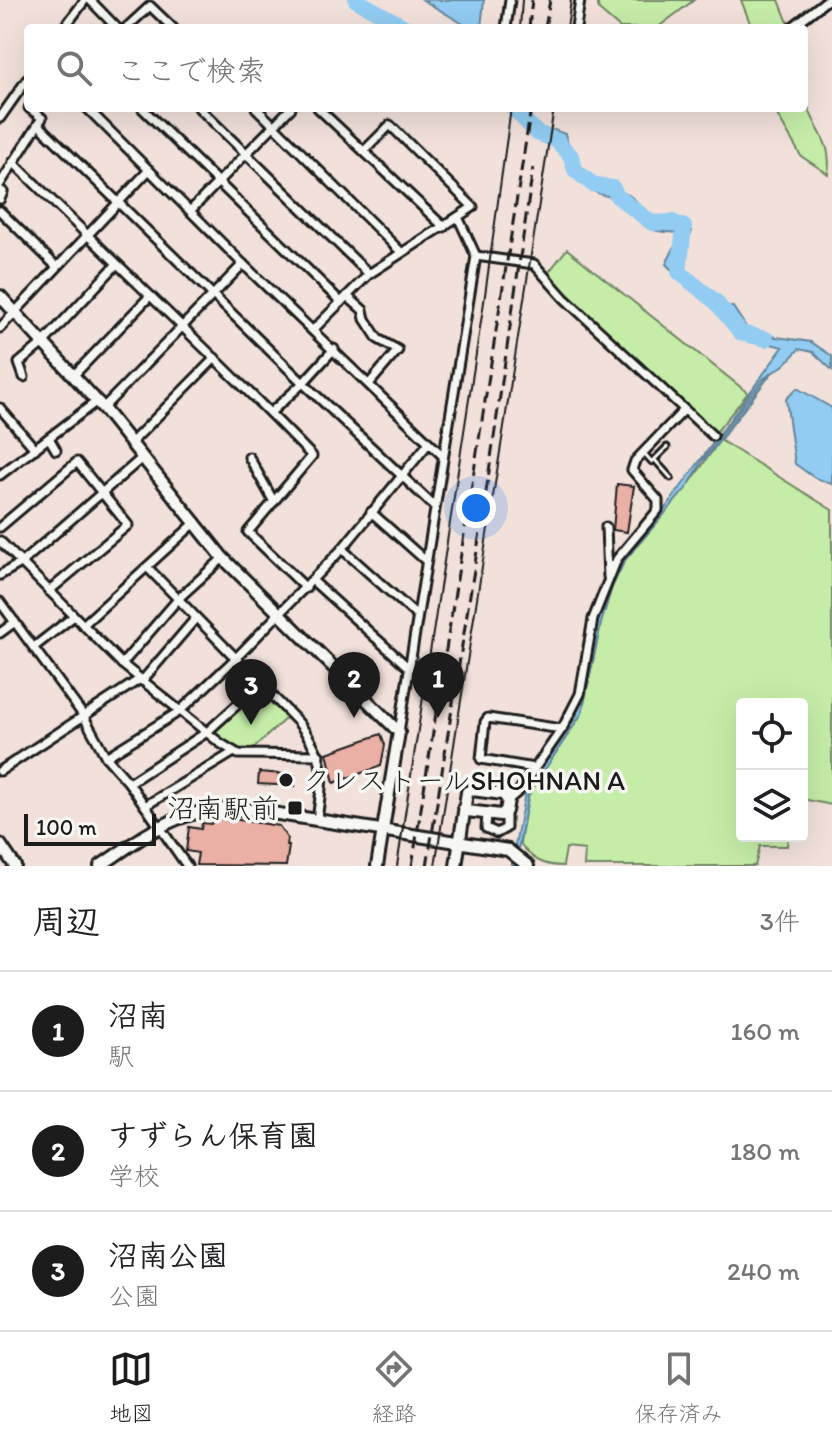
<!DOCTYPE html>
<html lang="ja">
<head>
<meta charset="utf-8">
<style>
	:root { --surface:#fff; --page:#f2f2f2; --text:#202124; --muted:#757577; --line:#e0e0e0; --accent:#1c1c1c }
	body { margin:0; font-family:Itim,"Klee One",sans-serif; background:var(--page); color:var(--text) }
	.controls { position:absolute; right:24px; bottom:24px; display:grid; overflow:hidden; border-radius:8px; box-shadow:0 8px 32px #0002 }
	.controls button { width:72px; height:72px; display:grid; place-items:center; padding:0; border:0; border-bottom:2px solid var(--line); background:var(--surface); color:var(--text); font:40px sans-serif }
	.scale { position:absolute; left:24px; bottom:20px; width:132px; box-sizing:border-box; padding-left:8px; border:4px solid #1c1c1c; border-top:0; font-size:22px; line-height:28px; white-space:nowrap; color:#1c1c1c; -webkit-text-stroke:6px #f6f6f2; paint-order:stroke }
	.you { position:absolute; left:476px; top:508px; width:28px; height:28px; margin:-20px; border:6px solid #fff; border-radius:50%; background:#1a73e8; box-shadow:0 0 0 12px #1a73e833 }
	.badge { display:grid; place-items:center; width:52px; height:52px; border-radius:50%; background:var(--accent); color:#fff; font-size:26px; font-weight:700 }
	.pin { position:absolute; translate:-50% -66px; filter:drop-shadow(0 2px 4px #0008) }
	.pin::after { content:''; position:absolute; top:42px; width:28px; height:24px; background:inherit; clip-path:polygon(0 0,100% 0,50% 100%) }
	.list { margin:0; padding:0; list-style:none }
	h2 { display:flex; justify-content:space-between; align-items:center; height:104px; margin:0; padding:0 32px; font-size:34px }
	h2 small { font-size:26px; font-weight:400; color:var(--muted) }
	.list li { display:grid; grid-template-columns:52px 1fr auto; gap:24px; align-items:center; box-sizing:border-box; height:120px; padding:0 32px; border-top:2px solid var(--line) }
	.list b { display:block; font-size:30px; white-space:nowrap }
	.list p { margin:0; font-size:26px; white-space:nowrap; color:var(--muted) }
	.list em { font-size:26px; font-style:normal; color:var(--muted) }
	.icon { flex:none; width:44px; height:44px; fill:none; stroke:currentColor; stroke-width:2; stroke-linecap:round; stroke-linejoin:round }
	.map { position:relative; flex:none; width:832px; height:866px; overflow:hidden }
	.search { position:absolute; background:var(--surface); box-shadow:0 8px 32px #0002; left:24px; right:24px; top:24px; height:88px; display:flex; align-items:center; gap:20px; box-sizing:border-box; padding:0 28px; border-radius:8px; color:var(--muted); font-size:30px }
	.sheet { height:464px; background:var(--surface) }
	nav { display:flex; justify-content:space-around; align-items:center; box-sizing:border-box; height:112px; border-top:2px solid var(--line); background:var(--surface); font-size:22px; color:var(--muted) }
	nav a { display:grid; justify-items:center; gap:4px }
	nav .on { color:var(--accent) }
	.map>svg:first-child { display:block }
	.green { fill:#c5eda8; stroke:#708462; stroke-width:2 }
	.water { fill:#92ccf2; stroke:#63869c; stroke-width:2 }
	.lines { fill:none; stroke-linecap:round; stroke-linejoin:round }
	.stream { stroke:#63869c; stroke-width:3 }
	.river { stroke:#92ccf2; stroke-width:16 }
	.building { fill:#eab0a5; stroke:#1c1c1c; stroke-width:2 }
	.lane-casing { stroke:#1c1c1c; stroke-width:9 }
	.street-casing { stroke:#1c1c1c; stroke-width:13 }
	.secondary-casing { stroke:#1c1c1c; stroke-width:16 }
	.lane { stroke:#f6f6f2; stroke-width:3 }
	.street { stroke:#f6f6f2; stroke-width:7 }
	.secondary { stroke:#f6f6f2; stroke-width:10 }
	.tram { stroke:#1c1c1c; stroke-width:2 }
	.rail { stroke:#1c1c1c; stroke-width:3; stroke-dasharray:12 6; stroke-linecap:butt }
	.poi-dot { fill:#1c1c1c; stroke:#f6f6f2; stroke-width:3 }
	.labels { text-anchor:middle; stroke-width:7; stroke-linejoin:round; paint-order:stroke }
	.poi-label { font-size:28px; fill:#1c1c1c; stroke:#f6f6f2; text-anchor:start }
</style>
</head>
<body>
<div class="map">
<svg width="832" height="866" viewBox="0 0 832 866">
	<rect width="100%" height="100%" fill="#f2e1db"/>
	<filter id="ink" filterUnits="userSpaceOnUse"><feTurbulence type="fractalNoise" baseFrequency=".0125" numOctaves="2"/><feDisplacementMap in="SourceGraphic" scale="16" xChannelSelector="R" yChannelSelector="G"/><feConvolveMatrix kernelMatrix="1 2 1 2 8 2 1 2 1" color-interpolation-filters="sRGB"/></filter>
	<g filter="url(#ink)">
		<!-- green -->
		<g class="green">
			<path d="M597 0H694L657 28H620L599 10Z"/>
			<path d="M741 0H779L790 28H752Z"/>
			<path d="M804 88C806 96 807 106 811 114 820 137 832 144 828 174L801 156 773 108H804Z"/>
			<path d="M567 249 748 393 713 436 545 277Z"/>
			<path d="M720 440 832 510V805L802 799V704H742V836H788L787 846H760L755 866H584L585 850 566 848 563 866C543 866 531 859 520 843L528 795 582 713 601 623 612 587 625 560 688 486Z"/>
			<path d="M258 691 287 717 252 750H243L216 735 215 732Z"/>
		</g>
		<!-- water -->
		<g class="water">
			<path d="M423 0H484L481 28H470Z"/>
			<path d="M554 130 565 134 581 181C589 185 596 190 605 192 611 192 619 191 624 193 641 199 642 217 656 224 670 231 680 216 692 231L677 264C695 277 708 307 733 307L748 330 763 335 811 342 832 356V370L813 352 799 349 784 365 763 379 709 450 688 486 625 560 612 587 601 623 582 713 528 795 515 866H511L525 793 529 783 574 720 585 690 598 621 607 589 621 561 659 517 783 347 750 339 727 313 718 310 686 285 666 264 681 234C672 231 662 233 654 230 639 225 628 209 618 198 578 192 573 177 561 141L542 139 541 133Z"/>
			<path d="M797 388 832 408V484L815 478 795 464 786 399Z"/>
		</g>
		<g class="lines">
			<!-- stream -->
			<g class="stream">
				<path d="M705 459 771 373"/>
				<path d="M551 754 577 714"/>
				<path d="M525 812 528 796 537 778"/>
			</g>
			<!-- river -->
			<g class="river">
				<path d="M356 0 406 28"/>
				<path d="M513 108 537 133 556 140 571 156 575 170 592 184 613 188 617 196 652 223 672 222 684 227 679 272 716 302 741 333 766 339"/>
			</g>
		</g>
		<!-- building -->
		<g class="building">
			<path d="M617 484 634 486 627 532 613 530Z"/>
			<path d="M381 734 385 745 381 766 334 783 327 753Z"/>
			<path d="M259 772 295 775V786L258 784Z"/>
			<path d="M226 818 279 826 287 838 286 846H289L286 866 196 865 198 853 186 851 189 827 201 829 202 823 211 824 213 819Z"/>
		</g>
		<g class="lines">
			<!-- lane casing -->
			<g class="lane-casing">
				<g id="lane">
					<path d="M643 452 652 462 667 447"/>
					<path d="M654 459 671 478"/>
				</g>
			</g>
			<!-- street casing -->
			<g class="street-casing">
				<g id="street">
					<path d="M90 0 117 28"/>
					<path d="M64 28 85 0"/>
					<path d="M126 28 150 6 173 28"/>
					<path d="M506 28 510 0"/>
					<path d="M576 28 580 0"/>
					<path d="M791 28 827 0"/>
					<path d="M87 108 243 264 443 456"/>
					<path d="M142 108 341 302"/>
					<path d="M199 108 369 274"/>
					<path d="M256 108 401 252"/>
					<path d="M318 108 444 227"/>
					<path d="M0 118 28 78"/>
					<path d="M38 124 303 383 435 507"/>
					<path d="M13 162C112 261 215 355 312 456L248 532 306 588"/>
					<path d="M0 184 42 118 29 108"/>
					<path d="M0 190 3 192 0 199"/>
					<path d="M0 211 57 267"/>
					<path d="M190 211 291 108"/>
					<path d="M476 256 534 264 564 298 713 436"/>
					<path d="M347 296 363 310 365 319 378 339 398 350 369 384"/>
					<path d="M0 328 149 170"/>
					<path d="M313 330 369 274 473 207 390 125 364 151"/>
					<path d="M73 376 149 297"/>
					<path d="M24 377 19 363 43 343 116 265"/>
					<path d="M0 408 35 449"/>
					<path d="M103 408 243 264"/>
					<path d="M270 413 303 383 334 349"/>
					<path d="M49 438 56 450"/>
					<path d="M131 443 215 358"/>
					<path d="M249 457 274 502"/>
					<path d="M0 475 97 401"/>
					<path d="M371 512 426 561"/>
					<path d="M0 527 77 462 128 525 49 591"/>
					<path d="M606 527 608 577"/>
					<path d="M0 541 122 664 220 743 238 754 319 755"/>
					<path d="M342 549 417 616"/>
					<path d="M147 567 298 722C328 761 323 774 317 820"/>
					<path d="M0 575 21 563 143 457"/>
					<path d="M313 581 409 668"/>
					<path d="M0 602 83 715 106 757 129 783 187 866"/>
					<path d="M83 625 196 522"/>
					<path d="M0 633 15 622"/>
					<path d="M34 647 74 616"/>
					<path d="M122 664 179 598 223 558"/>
					<path d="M142 681 196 618"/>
					<path d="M399 732 476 256 458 217"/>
					<path d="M106 757 180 711 236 658 342 549 428 444"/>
					<path d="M534 768 481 759 485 722 488 718 562 729"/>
					<path d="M0 771 140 679"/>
					<path d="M129 783 207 732 261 683"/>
					<path d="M508 800 519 791 562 729 580 694 593 619 617 559 658 510V500L632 470 635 461 684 410"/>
					<path d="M145 806 234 752"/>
					<path d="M487 814 486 828 497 833 506 828V811"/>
				</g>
			</g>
			<!-- secondary casing -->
			<g class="secondary-casing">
				<g id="secondary">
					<path d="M0 296 103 408 223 558 399 732 377 866"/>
					<path d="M0 844 15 866"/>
					<path d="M100 866C153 830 186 802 253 810L508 850 528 866"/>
					<path d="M456 866 467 792 472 790 503 794 508 800 506 811 501 815 467 811 464 807"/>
				</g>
			</g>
			<!-- lane -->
			<use href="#lane" class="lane"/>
			<!-- street -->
			<use href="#street" class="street"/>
			<!-- secondary -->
			<use href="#secondary" class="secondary"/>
			<!-- tram -->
			<g class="tram">
				<path d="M520 28 522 0"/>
				<path d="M567 28 571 0"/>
				<path d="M397 866 484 302 511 108"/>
				<path d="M435 866 554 108"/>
			</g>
			<!-- rail -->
			<g class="rail">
				<path d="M529 28 532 0"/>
				<path d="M545 28 550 0"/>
				<path d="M412 866 531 108"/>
				<path d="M427 866 483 513 533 168"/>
			</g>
		</g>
	</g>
	<!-- markers -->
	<g class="poi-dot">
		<circle cx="286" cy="780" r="8"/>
		<rect x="287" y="800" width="16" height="16" rx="4"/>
	</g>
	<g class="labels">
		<!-- poi labels -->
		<g class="poi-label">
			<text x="302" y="790">クレストールSHOHNAN A</text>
			<text x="279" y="818" text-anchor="end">沼南駅前</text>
		</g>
	</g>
</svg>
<div class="controls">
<button><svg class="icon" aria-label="locate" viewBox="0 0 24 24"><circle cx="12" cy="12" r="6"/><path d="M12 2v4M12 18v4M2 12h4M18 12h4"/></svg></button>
<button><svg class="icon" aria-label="layers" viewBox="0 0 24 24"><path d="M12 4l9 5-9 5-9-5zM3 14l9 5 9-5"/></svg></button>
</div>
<div class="scale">100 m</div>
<div class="you"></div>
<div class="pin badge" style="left:438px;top:718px">1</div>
<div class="pin badge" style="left:354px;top:718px">2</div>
<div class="pin badge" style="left:251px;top:725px">3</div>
<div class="search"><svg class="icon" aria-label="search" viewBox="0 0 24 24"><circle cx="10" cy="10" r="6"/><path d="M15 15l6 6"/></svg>ここで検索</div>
</div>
<section class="sheet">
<h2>周辺<small>3件</small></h2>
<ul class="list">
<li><span class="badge">1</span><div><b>沼南</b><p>駅</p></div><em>160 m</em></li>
<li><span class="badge">2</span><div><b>すずらん保育園</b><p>学校</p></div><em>180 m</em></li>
<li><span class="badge">3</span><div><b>沼南公園</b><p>公園</p></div><em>240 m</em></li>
</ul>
</section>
<nav>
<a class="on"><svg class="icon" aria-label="map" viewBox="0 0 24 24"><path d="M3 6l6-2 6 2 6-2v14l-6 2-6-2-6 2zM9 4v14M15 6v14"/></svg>地図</a>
<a><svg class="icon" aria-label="directions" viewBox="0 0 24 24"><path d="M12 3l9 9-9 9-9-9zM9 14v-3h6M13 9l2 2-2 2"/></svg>経路</a>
<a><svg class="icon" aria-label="saved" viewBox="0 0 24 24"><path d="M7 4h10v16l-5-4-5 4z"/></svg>保存済み</a>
</nav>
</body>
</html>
